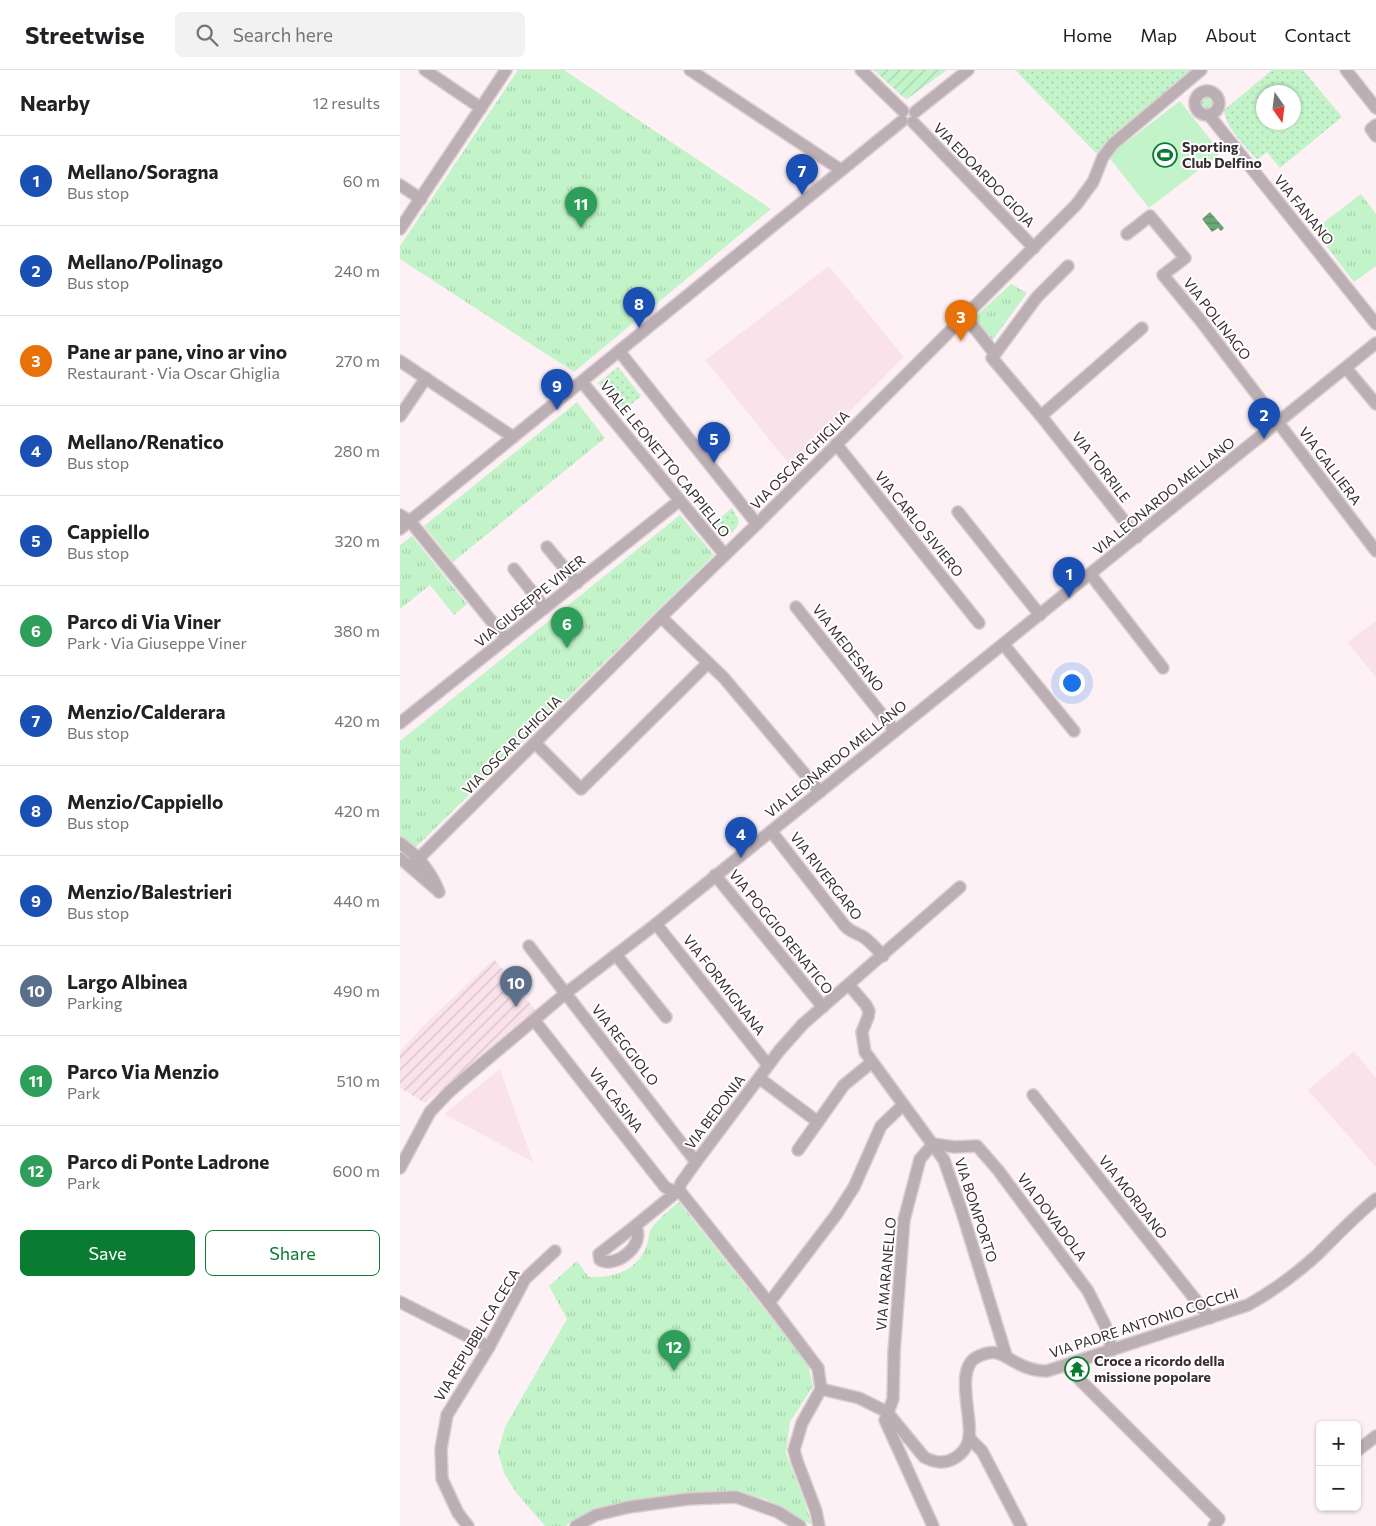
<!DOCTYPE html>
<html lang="en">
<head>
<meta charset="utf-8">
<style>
	:root { --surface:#fff; --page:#f2f2f2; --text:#202124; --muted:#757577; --line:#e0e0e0; --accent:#0a7c32 }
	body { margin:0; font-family:Commissioner,sans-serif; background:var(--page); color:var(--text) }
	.controls { position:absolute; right:15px; bottom:15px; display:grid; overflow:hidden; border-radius:8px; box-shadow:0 1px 4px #0004 }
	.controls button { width:45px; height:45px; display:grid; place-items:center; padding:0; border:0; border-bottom:1px solid var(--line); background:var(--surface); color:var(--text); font:25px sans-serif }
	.compass { position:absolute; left:856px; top:15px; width:45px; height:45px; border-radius:50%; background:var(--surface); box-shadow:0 1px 4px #0004; rotate:166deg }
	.you { position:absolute; left:671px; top:612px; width:18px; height:18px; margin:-12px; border:4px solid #fff; border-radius:50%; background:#1a73e8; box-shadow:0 0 0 8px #1a73e833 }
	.badge { display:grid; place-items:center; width:32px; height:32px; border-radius:50%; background:var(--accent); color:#fff; font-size:16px; font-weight:700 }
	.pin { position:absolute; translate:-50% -41px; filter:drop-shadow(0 1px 2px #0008) }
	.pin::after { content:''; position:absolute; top:26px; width:18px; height:15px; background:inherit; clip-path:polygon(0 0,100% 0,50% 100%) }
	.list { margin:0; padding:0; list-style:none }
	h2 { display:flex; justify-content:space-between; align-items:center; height:65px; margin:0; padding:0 20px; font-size:21px }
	h2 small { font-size:16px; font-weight:400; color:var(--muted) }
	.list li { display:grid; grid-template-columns:32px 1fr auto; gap:15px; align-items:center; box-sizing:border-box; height:90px; padding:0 20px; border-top:1px solid var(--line) }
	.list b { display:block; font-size:19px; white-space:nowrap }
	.list p { margin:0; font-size:16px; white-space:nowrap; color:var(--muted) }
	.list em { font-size:16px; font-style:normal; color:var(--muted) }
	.actions { display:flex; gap:10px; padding:15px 20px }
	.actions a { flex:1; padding:11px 0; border:1px solid var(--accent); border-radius:8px; text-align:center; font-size:18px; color:var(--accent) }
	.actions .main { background:var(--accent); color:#fff }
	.icon { flex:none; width:28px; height:28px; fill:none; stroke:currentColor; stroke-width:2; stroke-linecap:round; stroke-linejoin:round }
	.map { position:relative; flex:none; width:976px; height:1456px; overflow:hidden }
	header { display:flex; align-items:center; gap:30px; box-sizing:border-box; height:70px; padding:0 25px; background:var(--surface); border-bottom:1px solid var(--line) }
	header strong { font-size:24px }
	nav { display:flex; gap:28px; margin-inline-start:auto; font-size:18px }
	.search { width:350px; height:45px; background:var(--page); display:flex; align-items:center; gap:12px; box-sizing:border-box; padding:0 18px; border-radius:8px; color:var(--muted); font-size:19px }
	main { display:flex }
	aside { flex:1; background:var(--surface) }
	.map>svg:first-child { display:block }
	.built { fill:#fae2ea }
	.industrial { fill:url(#industrial-furrows) }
	.grass { fill:url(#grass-dots); fill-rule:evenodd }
	.park { fill:url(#park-tufts) }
	.garden { fill:url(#garden-furrows) }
	.pitch { fill:#c3f3c9 }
	.water { fill:url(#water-rules) }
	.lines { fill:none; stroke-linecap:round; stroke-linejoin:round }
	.minor-casing { stroke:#dbced2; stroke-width:14 }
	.minor { stroke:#bcafb3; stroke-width:11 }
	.labels { text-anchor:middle; stroke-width:4; stroke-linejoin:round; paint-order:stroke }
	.poi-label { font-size:14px; font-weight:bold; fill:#392d31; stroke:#fff; text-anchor:start }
	.street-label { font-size:14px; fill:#392d31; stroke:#fff }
</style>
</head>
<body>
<header>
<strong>Streetwise</strong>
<div class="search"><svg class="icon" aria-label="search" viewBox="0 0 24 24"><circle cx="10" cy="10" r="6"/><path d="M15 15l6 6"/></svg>Search here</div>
<nav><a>Home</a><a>Map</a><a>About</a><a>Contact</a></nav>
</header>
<main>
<aside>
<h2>Nearby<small>12 results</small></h2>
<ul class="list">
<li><span class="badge" style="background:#1a4fb4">1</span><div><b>Mellano/Soragna</b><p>Bus stop</p></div><em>60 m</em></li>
<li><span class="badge" style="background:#1a4fb4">2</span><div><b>Mellano/Polinago</b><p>Bus stop</p></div><em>240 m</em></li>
<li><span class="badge" style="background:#e8710a">3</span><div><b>Pane ar pane, vino ar vino</b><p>Restaurant · Via Oscar Ghiglia</p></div><em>270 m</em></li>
<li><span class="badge" style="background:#1a4fb4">4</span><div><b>Mellano/Renatico</b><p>Bus stop</p></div><em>280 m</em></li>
<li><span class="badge" style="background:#1a4fb4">5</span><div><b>Cappiello</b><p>Bus stop</p></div><em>320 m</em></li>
<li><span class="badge" style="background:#2e9e5b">6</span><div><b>Parco di Via Viner</b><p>Park · Via Giuseppe Viner</p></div><em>380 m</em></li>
<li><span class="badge" style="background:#1a4fb4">7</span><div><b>Menzio/Calderara</b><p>Bus stop</p></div><em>420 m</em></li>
<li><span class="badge" style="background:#1a4fb4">8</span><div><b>Menzio/Cappiello</b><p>Bus stop</p></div><em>420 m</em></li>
<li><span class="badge" style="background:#1a4fb4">9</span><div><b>Menzio/Balestrieri</b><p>Bus stop</p></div><em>440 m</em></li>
<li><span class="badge" style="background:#5c6f8a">10</span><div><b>Largo Albinea</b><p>Parking</p></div><em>490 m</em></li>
<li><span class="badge" style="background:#2e9e5b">11</span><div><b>Parco Via Menzio</b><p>Park</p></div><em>510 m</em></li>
<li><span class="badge" style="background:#2e9e5b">12</span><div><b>Parco di Ponte Ladrone</b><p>Park</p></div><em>600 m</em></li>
</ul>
<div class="actions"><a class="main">Save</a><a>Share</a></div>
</aside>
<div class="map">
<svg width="976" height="1456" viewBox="0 0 976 1456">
	<defs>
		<pattern id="industrial-furrows" width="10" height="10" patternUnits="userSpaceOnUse" patternTransform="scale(1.25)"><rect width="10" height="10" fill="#fae2ea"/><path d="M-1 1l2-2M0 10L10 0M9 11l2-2" fill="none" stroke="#d7c2c9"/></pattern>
		<pattern id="grass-dots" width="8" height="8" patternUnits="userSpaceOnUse" patternTransform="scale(1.25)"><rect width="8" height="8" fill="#c3f3c9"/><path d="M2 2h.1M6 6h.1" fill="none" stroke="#a8d1ad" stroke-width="1.8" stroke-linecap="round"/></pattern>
		<pattern id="park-tufts" width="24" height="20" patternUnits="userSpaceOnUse" patternTransform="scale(1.25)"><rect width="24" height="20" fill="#c3f3c9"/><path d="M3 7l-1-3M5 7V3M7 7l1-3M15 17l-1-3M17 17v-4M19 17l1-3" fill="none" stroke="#a8d1ad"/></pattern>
		<pattern id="garden-furrows" width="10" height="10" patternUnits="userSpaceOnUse" patternTransform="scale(1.25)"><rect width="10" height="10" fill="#c3f3c9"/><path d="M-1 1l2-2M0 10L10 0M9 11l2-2" fill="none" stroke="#a8d1ad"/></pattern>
		<pattern id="water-rules" width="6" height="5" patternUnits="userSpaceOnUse" patternTransform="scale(1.25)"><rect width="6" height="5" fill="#6ca775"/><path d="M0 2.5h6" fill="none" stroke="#5a8861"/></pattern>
	</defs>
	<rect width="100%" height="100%" fill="#fef1f5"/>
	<!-- built -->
	<g class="built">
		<path d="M429 196 504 287 393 399 305 290Z"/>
		<path d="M976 551V607L947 572Z"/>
		<path d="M954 981 976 1008V1097L908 1020Z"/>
		<path d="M100 999 128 1078 133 1092 44 1044Z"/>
	</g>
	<!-- industrial -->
	<path class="industrial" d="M94 889 137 942 25 1033 0 1018V982L23 956Z"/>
	<!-- grass -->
	<g class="grass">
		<path d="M615 0H792L696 83Z"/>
		<path d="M872 0H903L942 47 880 98 867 82 857 90C845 75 826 59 824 40ZM894 22V52H864V22Z"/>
		<circle cx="807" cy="33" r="9"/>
		<path d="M218 297 241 326 222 342 198 313Z"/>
		<path d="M332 438 339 451C338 458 330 467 321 463 318 461 315 456 312 454Z"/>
	</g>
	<!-- park -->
	<g class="park">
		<path d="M118 0H164L371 139 174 302 0 189V176Z"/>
		<path d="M961 124 976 144V196L954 212 914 160Z"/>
		<path d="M611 214 627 223 592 271 573 249Z"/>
		<path d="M177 332 205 368 53 492 24 456Z"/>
		<path d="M280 445 314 485 16 777 0 768V671Z"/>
		<path d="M12 466 67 534 54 545 30 515 0 539V475Z"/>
		<path d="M279 1132 408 1294 413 1316 390 1352 386 1383 404 1430 412 1455 366 1429 337 1422 254 1429 183 1444 165 1456H145L117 1424 104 1403 98 1382 105 1357 167 1249 149 1216 177 1191 189 1207C213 1208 237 1201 246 1177 249 1172 248 1164 251 1159 259 1148 269 1140 279 1132Z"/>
	</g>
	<!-- garden -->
	<path class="garden" d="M474 0H547L507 29 503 27Z"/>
	<!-- pitch -->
	<path class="pitch" d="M780 31 821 83 749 138 708 86Z"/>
	<!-- water -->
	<path class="water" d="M810 142 824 158 821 161 818 158 812 162 802 149Z"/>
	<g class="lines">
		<!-- minor casing -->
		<g class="minor-casing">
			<g id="minor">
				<path d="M25 0 81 38"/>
				<path d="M290 0 441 100"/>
				<path d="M461 0 503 41"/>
				<path d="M946 0 976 38"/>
				<circle cx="807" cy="33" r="12"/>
				<path d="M515 42 568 0"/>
				<path d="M809 45 976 254"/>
				<path d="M513 52 634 178"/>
				<path d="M976 55 971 59 976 66"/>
				<path d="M0 115 21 129"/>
				<path d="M0 159 106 0"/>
				<path d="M727 164 750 146 785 188 763 205 800 250 976 481"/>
				<path d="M668 196 637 227 592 288 641 346 737 467"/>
				<path d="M565 246 595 284"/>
				<path d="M219 281 357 454"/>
				<path d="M0 291 113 367"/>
				<path d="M946 298 976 334"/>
				<path d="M182 312 325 485"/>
				<path d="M0 346 26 308"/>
				<path d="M641 346 742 258"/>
				<path d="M436 374 579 553"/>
				<path d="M558 442 640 545"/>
				<path d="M0 445 10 451 106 569"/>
				<path d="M0 459 502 51"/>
				<path d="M147 477 177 513"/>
				<path d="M114 499 145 538"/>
				<path d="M691 505 763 598"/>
				<path d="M396 537 495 661"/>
				<path d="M261 547 324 608 420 722"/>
				<path d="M604 575 674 661"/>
				<path d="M0 653 279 431"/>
				<path d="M135 673 181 719 308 593"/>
				<path d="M371 761 445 856C451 862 456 863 462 866 470 871 477 879 483 886"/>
				<path d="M0 773C18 786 31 801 39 822"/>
				<path d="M0 788 36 819"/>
				<path d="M11 796 261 547 357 454 676 135 693 112 703 87 713 74 801 0"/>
				<path d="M315 805 423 937"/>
				<path d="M256 854 368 995"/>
				<path d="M129 876 296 1092"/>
				<path d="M216 885 266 947"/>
				<path d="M449 915 466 935 469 941 468 947 462 962 465 982 544 1090 562 1142 606 1285"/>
				<path d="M134 950 265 1117 271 1120H279"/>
				<path d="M359 1008 418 1052"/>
				<path d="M633 1025 810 1248"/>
				<path d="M398 1080 444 1015 471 993"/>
				<path d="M0 1098 30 1042 49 1022 65 1008 166 923 256 854 976 273"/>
				<path d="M235 1156C247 1173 217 1199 200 1190L199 1184Z"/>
				<path d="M235 1156 279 1120"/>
				<path d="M0 1232 89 1277"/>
				<path d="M369 1233 436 1145 454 1117 481 1056 503 1035"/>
				<path d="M665 1295 819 1449 814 1456"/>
				<path d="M421 1319 418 1298 369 1233 279 1120 281 1113 296 1092 379 981 403 954 560 817"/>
				<path d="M569 1368 582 1381 621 1456"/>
				<path d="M957 1381 976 1366"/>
				<path d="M68 1456 58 1443 42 1409 41 1379 47 1345 89 1277 125 1209 155 1181"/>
				<path d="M176 1456 196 1445 229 1437 288 1429 336 1427 378 1442 400 1456"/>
				<path d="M419 1456 416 1441 397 1391 394 1380 402 1353 421 1319 459 1328 487 1342 524 1387C533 1392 544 1394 553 1389 561 1385 568 1377 569 1368 573 1348 553 1296 579 1286 597 1278 602 1285 617 1293 626 1298 637 1301 647 1301L848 1235C873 1221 896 1204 917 1185 936 1166 955 1146 976 1129"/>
				<path d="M533 1456 485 1350 493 1329 494 1283 504 1150 520 1089 533 1074 554 1077 577 1076 598 1100 688 1221 705 1255 712 1280"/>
			</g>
		</g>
		<!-- minor -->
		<use href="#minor" class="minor"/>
	</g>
	<!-- icons -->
	<defs>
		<g id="stadium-ring" transform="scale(1.25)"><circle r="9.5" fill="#fff" stroke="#0a7c32" stroke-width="1.5"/><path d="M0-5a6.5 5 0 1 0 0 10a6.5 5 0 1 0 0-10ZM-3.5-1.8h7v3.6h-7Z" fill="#0a7c32"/></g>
		<g id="temple-ring" transform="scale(1.25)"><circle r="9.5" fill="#fff" stroke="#0a7c32" stroke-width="1.5"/><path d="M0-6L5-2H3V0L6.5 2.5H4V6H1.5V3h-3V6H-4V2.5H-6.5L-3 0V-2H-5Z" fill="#0a7c32"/></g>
	</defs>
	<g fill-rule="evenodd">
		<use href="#stadium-ring" x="765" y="85"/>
		<use href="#temple-ring" x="677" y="1299"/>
	</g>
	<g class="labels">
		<!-- poi labels -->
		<g class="poi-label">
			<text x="782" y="82">Sporting<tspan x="782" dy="16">Club Delfino</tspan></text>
			<text x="694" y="1296">Croce a ricordo della<tspan x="694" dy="16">missione popolare</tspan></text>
		</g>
		<!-- street labels -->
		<g class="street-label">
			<text transform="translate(584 105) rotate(46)" y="5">VIA EDOARDO GIOJA</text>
			<text transform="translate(904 140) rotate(51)" y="5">VIA FANANO</text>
			<text transform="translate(817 249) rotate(52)" y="5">VIA POLINAGO</text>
			<text transform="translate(265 389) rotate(51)" y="5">VIALE LEONETTO CAPPIELLO</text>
			<text transform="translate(400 390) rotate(-45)" y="5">VIA OSCAR GHIGLIA</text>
			<text transform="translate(930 396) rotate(53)" y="5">VIA GALLIERA</text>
			<text transform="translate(701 397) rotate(52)" y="5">VIA TORRILE</text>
			<text transform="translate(764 426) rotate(-39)" y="5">VIA LEONARDO MELLANO</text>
			<text transform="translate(519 454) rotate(51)" y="5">VIA CARLO SIVIERO</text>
			<text transform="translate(130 531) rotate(-39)" y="5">VIA GIUSEPPE VINER</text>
			<text transform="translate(448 578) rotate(52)" y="5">VIA MEDESANO</text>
			<text transform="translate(112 675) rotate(-45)" y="5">VIA OSCAR GHIGLIA</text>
			<text transform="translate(436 689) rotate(-39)" y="5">VIA LEONARDO MELLANO</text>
			<text transform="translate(426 806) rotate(52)" y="5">VIA RIVERGARO</text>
			<text transform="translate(381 862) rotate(51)" y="5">VIA POGGIO RENATICO</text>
			<text transform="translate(324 915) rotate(52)" y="5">VIA FORMIGNANA</text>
			<text transform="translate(225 975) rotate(52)" y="5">VIA REGGIOLO</text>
			<text transform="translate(216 1030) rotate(52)" y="5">VIA CASINA</text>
			<text transform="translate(315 1042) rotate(-53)" y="5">VIA BEDONIA</text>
			<text transform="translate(733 1127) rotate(52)" y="5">VIA MORDANO</text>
			<text transform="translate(576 1140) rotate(72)" y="5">VIA BOMPORTO</text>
			<text transform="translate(652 1147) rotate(53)" y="5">VIA DOVADOLA</text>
			<text transform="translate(486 1204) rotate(-85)" y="5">VIA MARANELLO</text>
			<text transform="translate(744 1253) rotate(-18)" y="5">VIA PADRE ANTONIO COCCHI</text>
			<text transform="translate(77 1265) rotate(-59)" y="5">VIA REPUBBLICA CECA</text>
		</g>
	</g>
</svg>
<div class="controls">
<button>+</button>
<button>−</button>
</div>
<svg class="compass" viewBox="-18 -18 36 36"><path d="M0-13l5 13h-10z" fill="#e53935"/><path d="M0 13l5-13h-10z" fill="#757577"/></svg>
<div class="you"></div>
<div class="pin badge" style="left:669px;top:528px;background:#1a4fb4">1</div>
<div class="pin badge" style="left:864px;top:369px;background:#1a4fb4">2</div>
<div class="pin badge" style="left:561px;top:271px;background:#e8710a">3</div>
<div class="pin badge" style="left:341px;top:788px;background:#1a4fb4">4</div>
<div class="pin badge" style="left:314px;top:393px;background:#1a4fb4">5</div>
<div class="pin badge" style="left:167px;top:578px;background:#2e9e5b">6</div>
<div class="pin badge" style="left:402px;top:125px;background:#1a4fb4">7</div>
<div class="pin badge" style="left:239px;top:258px;background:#1a4fb4">8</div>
<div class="pin badge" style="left:157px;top:340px;background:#1a4fb4">9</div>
<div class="pin badge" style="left:116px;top:937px;background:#5c6f8a">10</div>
<div class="pin badge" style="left:181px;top:158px;background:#2e9e5b">11</div>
<div class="pin badge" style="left:274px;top:1301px;background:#2e9e5b">12</div>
</div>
</main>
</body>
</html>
